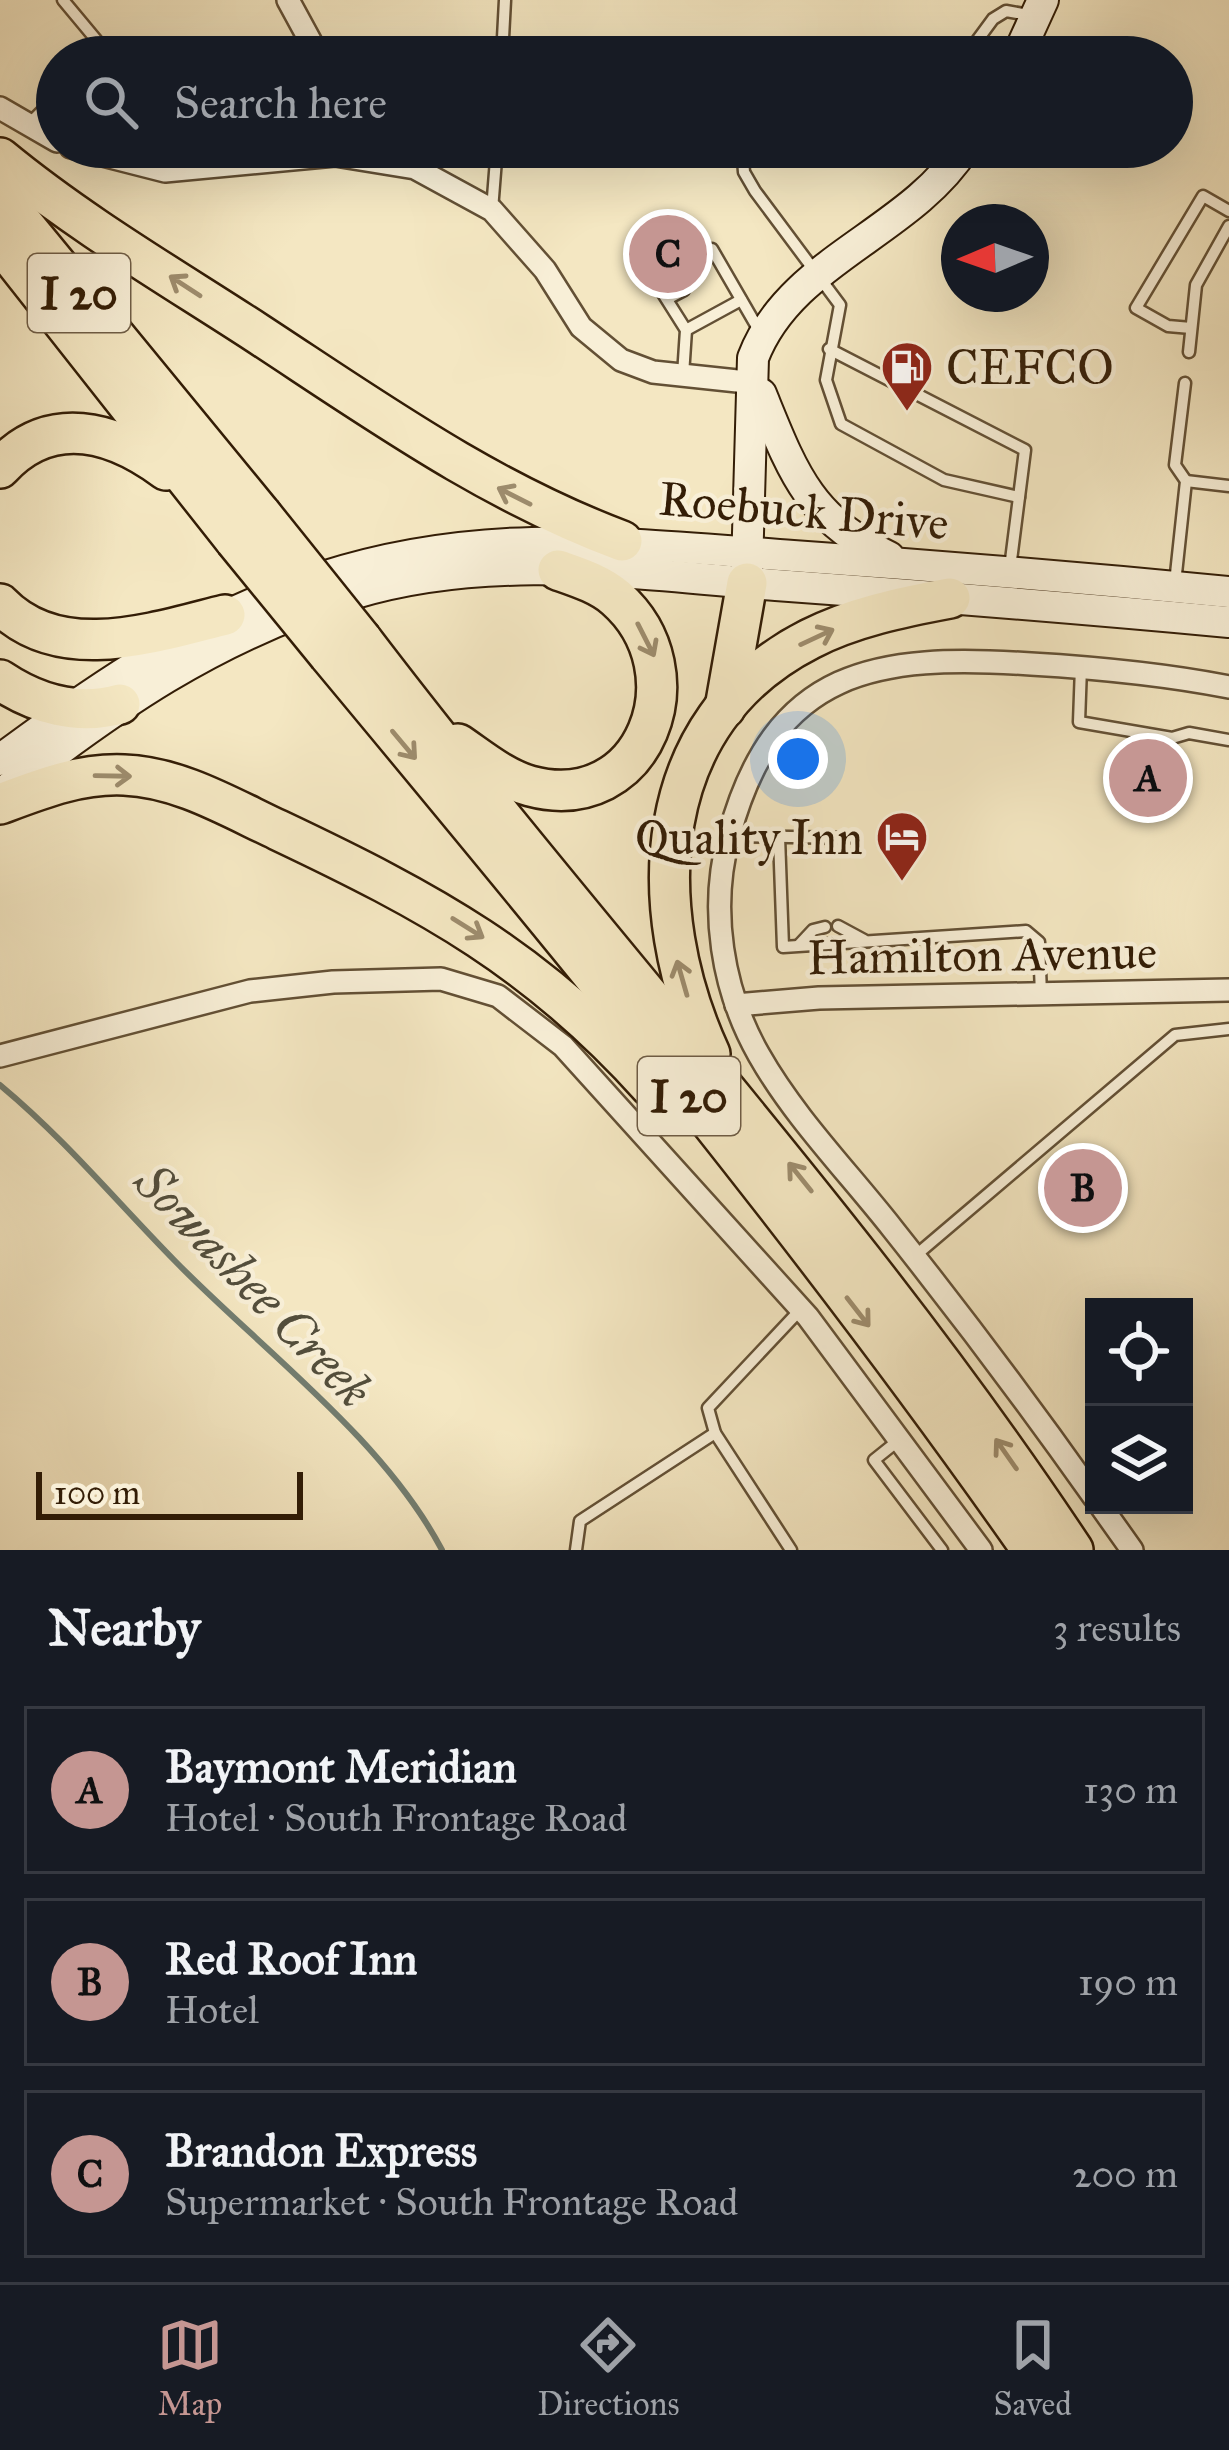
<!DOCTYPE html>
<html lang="en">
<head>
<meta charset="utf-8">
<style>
	:root { --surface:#171b24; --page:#242831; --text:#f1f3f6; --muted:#9ea1a6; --line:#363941; --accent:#c59692 }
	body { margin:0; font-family:"IM FELL Great Primer",serif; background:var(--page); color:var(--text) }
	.controls { position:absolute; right:36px; bottom:36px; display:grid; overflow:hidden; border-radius:0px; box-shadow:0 12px 48px #0002 }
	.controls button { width:108px; height:108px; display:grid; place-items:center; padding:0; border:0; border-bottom:3px solid var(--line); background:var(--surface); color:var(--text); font:60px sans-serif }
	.compass { position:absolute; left:941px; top:204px; width:108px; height:108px; border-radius:50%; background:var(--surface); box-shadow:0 12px 48px #0002; rotate:268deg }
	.scale { position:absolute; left:36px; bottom:30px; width:267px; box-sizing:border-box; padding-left:12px; border:6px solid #331d06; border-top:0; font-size:33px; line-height:42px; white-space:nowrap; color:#331d06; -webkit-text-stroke:9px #f8efd7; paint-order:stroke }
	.you { position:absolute; left:798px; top:759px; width:42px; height:42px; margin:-30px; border:9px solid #fff; border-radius:50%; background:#1a73e8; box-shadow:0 0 0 18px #1a73e833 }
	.badge { display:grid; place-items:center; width:78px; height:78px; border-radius:50%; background:var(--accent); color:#111; font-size:39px; font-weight:700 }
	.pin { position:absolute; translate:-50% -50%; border:6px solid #fff; box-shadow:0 3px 12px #0006 }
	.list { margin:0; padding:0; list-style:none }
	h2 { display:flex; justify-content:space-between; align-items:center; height:156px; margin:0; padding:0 48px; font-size:51px }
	h2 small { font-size:39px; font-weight:400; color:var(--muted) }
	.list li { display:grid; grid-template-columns:78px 1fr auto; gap:36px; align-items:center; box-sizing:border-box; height:168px; margin:0 24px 24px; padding:0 24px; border:3px solid var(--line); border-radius:0px }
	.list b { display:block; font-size:45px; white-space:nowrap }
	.list p { margin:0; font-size:39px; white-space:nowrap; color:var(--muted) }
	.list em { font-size:39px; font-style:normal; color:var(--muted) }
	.icon { flex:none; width:66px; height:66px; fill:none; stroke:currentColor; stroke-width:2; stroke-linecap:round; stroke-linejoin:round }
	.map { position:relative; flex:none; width:1229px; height:1550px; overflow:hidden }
	.search { position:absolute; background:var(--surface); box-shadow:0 12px 48px #0002; left:36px; right:36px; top:36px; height:132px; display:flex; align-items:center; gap:30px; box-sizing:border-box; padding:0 42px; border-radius:66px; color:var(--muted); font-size:45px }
	.sheet { height:732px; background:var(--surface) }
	nav { display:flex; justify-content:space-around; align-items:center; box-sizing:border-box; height:168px; border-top:3px solid var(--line); background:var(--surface); font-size:33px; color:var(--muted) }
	nav a { display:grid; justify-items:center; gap:6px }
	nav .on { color:var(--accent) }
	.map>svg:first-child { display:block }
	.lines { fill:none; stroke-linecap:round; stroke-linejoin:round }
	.stream { stroke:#737e71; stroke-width:6 }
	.lane-casing { stroke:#635035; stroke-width:15 }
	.street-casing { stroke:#635035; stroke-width:26 }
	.secondary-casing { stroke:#331d06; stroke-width:34 }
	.highway-casing { stroke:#331d06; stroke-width:44 }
	.lane { stroke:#f8efd7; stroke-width:10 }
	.street { stroke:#f8efd7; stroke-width:21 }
	.secondary { stroke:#f8efd7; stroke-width:30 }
	.highway { stroke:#f4e7c2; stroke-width:39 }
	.highway-bridge-casing { stroke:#331d06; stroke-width:44; stroke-linecap:butt }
	.highway-bridge { stroke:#f4e7c2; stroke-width:39 }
	.oneway { stroke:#9d8c6d }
	.labels { text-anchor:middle; stroke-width:9; stroke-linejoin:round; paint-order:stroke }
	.shield { fill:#f8efd7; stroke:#6e5c45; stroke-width:3 }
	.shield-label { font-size:45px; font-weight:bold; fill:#331d06 }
	.poi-label { font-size:48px; fill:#331d06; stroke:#f8efd7; text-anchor:start }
	.street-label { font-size:48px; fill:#331d06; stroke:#f8efd7 }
	.water-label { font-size:51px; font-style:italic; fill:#534e3c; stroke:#f8efd7 }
</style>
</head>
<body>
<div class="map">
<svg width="1229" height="1550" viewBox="0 0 1229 1550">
	<rect width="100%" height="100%" fill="#f4e7c2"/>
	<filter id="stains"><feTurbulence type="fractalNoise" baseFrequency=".00167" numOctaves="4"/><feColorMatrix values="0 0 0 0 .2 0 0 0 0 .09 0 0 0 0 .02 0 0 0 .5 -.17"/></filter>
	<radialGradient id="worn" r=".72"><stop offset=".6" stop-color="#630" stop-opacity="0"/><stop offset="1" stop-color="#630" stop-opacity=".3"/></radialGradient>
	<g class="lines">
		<!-- stream -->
		<path class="stream" d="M0 1085C65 1139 116 1201 175 1261 262 1350 383 1438 442 1550"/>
		<!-- lane casing -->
		<g class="lane-casing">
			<g id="lane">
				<path d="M63 0 98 42 100 57"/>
				<path d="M502 57 505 0"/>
				<path d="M965 57 993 19 1006 11 1035 16"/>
				<path d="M29 124 57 96"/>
				<path d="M742 147 744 172 755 191 840 305 826 380 841 424 944 480 1019 497"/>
				<path d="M492 210 497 147"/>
				<path d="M700 256 712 249 760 332"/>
				<path d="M674 274 657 284 686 330 683 375"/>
				<path d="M667 299 684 290"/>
				<path d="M1191 328 1168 326 1136 308 1203 196 1229 211"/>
				<path d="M686 330 741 300"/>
				<path d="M829 349 1025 450 1010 568"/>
				<path d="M1189 352 1196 285 1229 226"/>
				<path d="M1186 481 1229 486"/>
				<path d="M1175 583 1186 481 1175 465 1185 383"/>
				<path d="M1081 667 1079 722 1172 738 1189 733 1229 740"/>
				<path d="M728 836 847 838"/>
				<path d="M779 837 783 947 1026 931 1039 942 1041 995"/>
				<path d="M838 926 864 940"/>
				<path d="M799 945 813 930 825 927"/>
				<path d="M915 1256 1175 1035 1229 1029"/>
				<path d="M899 1440 874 1460 942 1550"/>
				<path d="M576 1550 580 1521 715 1433"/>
				<path d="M791 1550 715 1433 708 1408 801 1309"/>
			</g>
		</g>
		<!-- street casing -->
		<g class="street-casing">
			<g id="street">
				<path d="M288 0 319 57"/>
				<path d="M0 108 57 141"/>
				<path d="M71 147 165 171 335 155 415 168 492 210 545 270 581 327 621 360 653 372 756 383"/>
				<path d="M736 1005 819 998 1229 990"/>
				<path d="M0 1056 250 991 333 982 441 979 498 996 563 1046 808 1317 981 1550"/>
				<path d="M1094 1497C1029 1405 962 1316 892 1228 848 1172 794 1117 759 1055 722 990 709 909 729 836 774 667 877 654 1031 664 1098 668 1163 674 1229 687"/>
				<path d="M1100 1505 1132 1550"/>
			</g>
		</g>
		<!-- secondary casing -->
		<g class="secondary-casing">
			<g id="secondary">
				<path d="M1017 57 1043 0"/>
				<path d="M761 394C792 470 809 520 889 557"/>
				<path d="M747 568 753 358C790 260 910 234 965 147"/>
				<path d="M0 760C102 684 202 616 323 577 485 525 628 544 793 556 938 566 1084 578 1229 592"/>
				<path d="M0 795C113 707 214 636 352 594 489 552 637 574 776 585 927 596 1078 608 1229 622"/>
			</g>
		</g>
		<!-- highway casing -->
		<g class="highway-casing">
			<g id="highway">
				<path d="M0 158C80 224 171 277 257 333 376 411 488 491 622 541"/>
				<path d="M0 196 261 514"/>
				<path d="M0 242 235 540"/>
				<path d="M0 468C50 413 113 431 166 470"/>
				<path d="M0 604C59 665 153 633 225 615"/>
				<path d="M362 640C596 947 860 1228 1073 1550"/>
				<path d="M329 655C572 947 815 1240 1032 1550"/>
				<path d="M0 680C36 704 78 716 120 704"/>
				<path d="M725 708 747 583"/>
				<path d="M458 744C480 759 504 779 530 786 645 817 700 672 616 598 600 584 578 577 558 570"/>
				<path d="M0 804C40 789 80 773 124 775 179 777 229 807 278 830 430 902 537 960 651 1087"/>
				<path d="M710 1054C643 908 648 721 810 639 853 617 902 607 950 598"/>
			</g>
		</g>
		<!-- lane -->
		<use href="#lane" class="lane"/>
		<!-- street -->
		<use href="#street" class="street"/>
		<!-- secondary -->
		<use href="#secondary" class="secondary"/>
		<!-- highway -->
		<use href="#highway" class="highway"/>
		<!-- highway-bridge casing -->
		<g class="highway-bridge-casing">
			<g id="highway-bridge">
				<path d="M261 514 362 640"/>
				<path d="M235 540 329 655"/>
			</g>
		</g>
		<!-- highway-bridge -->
		<use href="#highway-bridge" class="highway-bridge"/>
	</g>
	<!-- one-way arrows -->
	<defs><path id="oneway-shaft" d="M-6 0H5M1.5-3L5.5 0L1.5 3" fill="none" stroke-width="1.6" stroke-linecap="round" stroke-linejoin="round" transform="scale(3)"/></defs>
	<g class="oneway">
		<use href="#oneway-shaft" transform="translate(185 286) rotate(-147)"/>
		<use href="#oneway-shaft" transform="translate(514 496) rotate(-153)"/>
		<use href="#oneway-shaft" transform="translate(817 637) rotate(-25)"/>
		<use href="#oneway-shaft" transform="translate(646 640) rotate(63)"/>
		<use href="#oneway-shaft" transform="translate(404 745) rotate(50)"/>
		<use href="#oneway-shaft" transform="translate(113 776) rotate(1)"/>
		<use href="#oneway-shaft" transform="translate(468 928) rotate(32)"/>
		<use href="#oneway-shaft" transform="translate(682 978) rotate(-106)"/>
		<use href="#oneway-shaft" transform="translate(800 1177) rotate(-129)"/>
		<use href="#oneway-shaft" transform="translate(858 1312) rotate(52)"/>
		<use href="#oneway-shaft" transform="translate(1006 1454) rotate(-125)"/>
	</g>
	<!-- icons -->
	<defs>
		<g id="fuel-pin" transform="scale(2.7)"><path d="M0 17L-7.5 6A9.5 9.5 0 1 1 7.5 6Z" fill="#8f2418" stroke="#f8efd7"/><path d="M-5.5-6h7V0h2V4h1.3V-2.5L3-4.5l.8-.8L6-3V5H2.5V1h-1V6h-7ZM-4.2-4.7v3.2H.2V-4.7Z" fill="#fff"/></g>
		<g id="hotel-pin" transform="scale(2.7)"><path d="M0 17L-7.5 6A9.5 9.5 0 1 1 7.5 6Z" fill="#8f2418" stroke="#f8efd7"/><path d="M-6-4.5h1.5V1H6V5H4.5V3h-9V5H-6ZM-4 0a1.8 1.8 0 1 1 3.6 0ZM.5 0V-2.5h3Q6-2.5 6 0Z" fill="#fff"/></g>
	</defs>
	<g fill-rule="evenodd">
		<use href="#fuel-pin" x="907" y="367"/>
		<use href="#hotel-pin" x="902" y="837"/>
	</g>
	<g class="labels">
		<!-- shield labels -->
		<g class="shield">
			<rect x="28" y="254" width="102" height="78" rx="9"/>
			<rect x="638" y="1057" width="102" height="78" rx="9"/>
		</g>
		<g class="shield-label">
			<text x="79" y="309">I 20</text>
			<text x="689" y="1112">I 20</text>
		</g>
		<!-- poi labels -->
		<g class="poi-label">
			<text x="946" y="384">CEFCO</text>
			<text x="863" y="854" text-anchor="end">Quality Inn</text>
		</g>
		<!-- street labels -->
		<g class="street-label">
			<text transform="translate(804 510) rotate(5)" y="17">Roebuck Drive</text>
			<text transform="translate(982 954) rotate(-1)" y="17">Hamilton Avenue</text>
		</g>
		<!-- water labels -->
		<g class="water-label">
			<text transform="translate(254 1285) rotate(46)" y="18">Sowashee Creek</text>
		</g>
	</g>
	<rect width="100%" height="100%" filter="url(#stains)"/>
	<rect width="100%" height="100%" fill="url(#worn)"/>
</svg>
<div class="controls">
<button><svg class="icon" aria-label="locate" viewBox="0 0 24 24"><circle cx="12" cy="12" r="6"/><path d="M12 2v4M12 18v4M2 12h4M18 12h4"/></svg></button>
<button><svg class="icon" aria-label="layers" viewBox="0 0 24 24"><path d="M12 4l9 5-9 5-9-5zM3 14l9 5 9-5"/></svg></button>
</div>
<svg class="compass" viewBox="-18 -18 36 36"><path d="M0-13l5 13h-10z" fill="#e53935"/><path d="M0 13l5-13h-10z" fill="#9ea1a6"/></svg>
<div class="scale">100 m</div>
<div class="you"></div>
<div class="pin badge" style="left:1148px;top:778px">A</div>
<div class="pin badge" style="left:1083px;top:1188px">B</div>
<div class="pin badge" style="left:668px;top:254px">C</div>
<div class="search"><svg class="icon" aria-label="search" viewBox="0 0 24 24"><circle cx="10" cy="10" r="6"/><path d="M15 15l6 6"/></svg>Search here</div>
</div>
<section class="sheet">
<h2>Nearby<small>3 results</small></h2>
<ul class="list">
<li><span class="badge">A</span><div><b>Baymont Meridian</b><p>Hotel · South Frontage Road</p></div><em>130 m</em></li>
<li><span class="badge">B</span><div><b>Red Roof Inn</b><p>Hotel</p></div><em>190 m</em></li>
<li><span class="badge">C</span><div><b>Brandon Express</b><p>Supermarket · South Frontage Road</p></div><em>200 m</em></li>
</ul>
</section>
<nav>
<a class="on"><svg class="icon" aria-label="map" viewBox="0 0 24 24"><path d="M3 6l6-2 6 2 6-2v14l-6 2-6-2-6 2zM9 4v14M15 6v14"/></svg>Map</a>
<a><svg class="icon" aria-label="directions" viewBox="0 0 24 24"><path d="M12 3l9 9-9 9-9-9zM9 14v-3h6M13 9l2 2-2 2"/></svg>Directions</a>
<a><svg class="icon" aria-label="saved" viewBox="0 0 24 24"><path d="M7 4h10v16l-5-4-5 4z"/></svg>Saved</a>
</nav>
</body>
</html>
